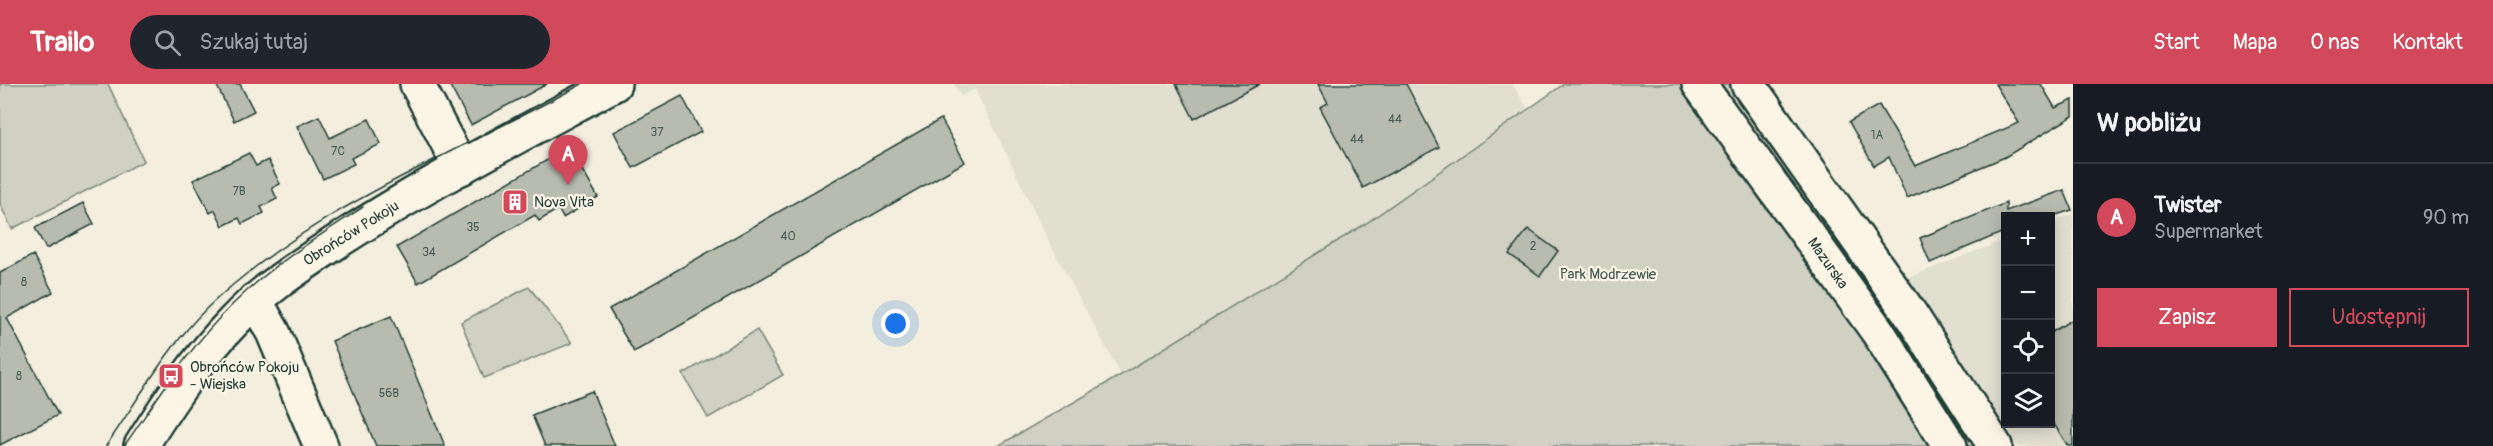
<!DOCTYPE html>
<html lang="pl">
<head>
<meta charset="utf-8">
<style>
	:root { --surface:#171b24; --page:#20242c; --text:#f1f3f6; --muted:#9ea1a6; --line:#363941; --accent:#d1495b }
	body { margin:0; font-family:Pangolin,sans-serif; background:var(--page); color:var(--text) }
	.controls { position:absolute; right:18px; bottom:18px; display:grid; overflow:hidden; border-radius:0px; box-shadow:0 3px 15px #0003 }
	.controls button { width:54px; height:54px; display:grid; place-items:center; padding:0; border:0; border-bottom:2px solid var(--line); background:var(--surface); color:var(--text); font:30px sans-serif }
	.you { position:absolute; left:896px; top:240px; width:21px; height:21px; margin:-15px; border:4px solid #fff; border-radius:50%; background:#1a73e8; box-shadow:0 0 0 9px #1a73e833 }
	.badge { display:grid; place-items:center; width:39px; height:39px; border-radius:50%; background:var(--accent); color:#fff; font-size:20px; font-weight:700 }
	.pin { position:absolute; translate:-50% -50px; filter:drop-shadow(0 2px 3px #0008) }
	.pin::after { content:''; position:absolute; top:32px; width:21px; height:18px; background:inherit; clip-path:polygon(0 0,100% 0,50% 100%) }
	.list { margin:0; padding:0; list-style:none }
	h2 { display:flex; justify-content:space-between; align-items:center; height:78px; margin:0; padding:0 24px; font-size:26px }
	h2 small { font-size:20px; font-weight:400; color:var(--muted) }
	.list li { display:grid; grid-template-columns:39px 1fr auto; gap:18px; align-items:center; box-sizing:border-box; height:108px; padding:0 24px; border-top:2px solid var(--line) }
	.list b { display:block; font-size:22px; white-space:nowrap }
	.list p { margin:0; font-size:20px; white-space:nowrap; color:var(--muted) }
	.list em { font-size:20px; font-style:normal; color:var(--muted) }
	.actions { display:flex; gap:12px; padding:18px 24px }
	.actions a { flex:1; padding:14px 0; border:2px solid var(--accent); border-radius:0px; text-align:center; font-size:21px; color:var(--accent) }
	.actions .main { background:var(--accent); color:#fff }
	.icon { flex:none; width:33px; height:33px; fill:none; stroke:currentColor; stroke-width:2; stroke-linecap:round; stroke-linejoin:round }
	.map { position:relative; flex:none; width:2073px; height:362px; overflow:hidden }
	header { display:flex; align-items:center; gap:36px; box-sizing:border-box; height:84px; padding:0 30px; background:var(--accent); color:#fff }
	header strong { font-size:28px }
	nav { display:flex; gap:33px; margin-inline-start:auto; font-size:21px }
	.search { width:420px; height:54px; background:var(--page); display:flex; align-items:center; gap:15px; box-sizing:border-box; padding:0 21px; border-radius:33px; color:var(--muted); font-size:22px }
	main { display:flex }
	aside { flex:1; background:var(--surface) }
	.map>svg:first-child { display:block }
	.built { fill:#e1dfd0 }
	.green { fill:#d0d1c2; stroke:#78877b; stroke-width:1.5 }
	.building { fill:#b8bcae; stroke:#1f3d34; stroke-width:1.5 }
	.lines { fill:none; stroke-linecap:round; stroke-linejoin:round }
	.minor-casing { stroke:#1f3d34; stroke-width:38 }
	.major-casing { stroke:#1f3d34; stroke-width:38 }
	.minor { stroke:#fcf5e5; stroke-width:33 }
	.major { stroke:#fcf5e5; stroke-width:33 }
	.tram { stroke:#1f3d34; stroke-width:1.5 }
	.labels { text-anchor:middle; stroke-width:4.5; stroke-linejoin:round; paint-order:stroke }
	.number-label { font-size:12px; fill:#455d52 }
	.poi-label { font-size:15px; fill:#1f3d34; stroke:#fcf5e5; text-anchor:start }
	.street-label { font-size:15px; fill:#1f3d34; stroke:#fcf5e5 }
	.park-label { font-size:15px; fill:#425b50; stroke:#fcf5e5 }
</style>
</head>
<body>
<header>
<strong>Trailo</strong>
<div class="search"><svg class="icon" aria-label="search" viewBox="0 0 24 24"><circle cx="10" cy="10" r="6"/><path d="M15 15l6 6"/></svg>Szukaj tutaj</div>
<nav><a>Start</a><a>Mapa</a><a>O nas</a><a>Kontakt</a></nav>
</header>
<main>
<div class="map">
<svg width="2073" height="362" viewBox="0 0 2073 362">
	<rect width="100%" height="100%" fill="#f3eede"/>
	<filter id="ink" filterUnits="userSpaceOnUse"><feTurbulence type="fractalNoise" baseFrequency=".0167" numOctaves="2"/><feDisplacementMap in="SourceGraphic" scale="12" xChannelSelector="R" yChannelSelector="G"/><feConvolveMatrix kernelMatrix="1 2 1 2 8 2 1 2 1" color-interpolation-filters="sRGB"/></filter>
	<g filter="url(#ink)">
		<!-- built -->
		<g class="built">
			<path d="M954 0H1512L1528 25 1365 140 1121 291 1051 162 975 5 961 12Z"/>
			<path d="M2073 130V362H2012L1904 195 2005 156 2006 340H2050L2051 138Z"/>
		</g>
		<!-- green -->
		<g class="green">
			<path d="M0 0H108L144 77 12 145 0 120Z"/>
			<path d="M1564 0H1680L1873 268 1932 362H998L1121 291 1365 140Z"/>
			<path d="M1717 0H1730L1880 211 1977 362H1967L1903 259Z"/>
			<path d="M529 203 572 259 484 294 461 238Z"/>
			<path d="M757 246 783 291 708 334 683 290Z"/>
		</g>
		<!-- building -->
		<g class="building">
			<path d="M216 0H240L254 27 234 37Z"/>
			<path d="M449 0H547L471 41Z"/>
			<path d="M1176 0H1260L1194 35Z"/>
			<path d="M1318 0H1406L1439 63 1363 104 1320 23 1328 19Z"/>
			<path d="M1995 0H2041L2055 24 2073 16V32L2005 73 1907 114 1889 73 1874 82 1849 38 1879 21 1915 82 2019 39Z"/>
			<path d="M682 12 701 48 633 84 614 48Z"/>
			<path d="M319 32 330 54 369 35 381 60 351 74 354 80 323 95 297 42Z"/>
			<path d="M941 35 965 78 634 268 609 225Z"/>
			<path d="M561 68 570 84 578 79 598 113 563 134 558 125 539 137 535 131 418 199 397 163Z"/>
			<path d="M249 69 256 82 268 76 280 100 272 104 277 115 261 123 264 129 242 140 239 134 223 142 215 126 210 129 193 96Z"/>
			<path d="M2064 106 2072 126 2053 132H2006V147L1930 179 1920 154 2006 119V127Z"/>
			<path d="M83 119 94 140 46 165 35 144Z"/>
			<path d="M1528 145 1558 167 1540 192 1509 170Z"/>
			<path d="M33 171 53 208 7 234 58 331 0 361V189Z"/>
			<path d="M391 232 445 362H376L332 257Z"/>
			<path d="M2073 235V362H2068L2050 334V249Z"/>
			<path d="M592 307 615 362H545L532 331Z"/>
		</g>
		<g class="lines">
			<!-- minor casing -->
			<g class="minor-casing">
				<g id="minor">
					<path d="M417 0 461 84"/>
					<path d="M255 216 273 248 321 362"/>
					<path d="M141 362C168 319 197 275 233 238 265 204 303 180 341 155 429 98 522 50 614 0"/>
				</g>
			</g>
			<!-- major casing -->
			<g class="major-casing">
				<g id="major">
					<path d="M1699 0 1878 248 1950 362"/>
					<path d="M1748 0 1909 228 1995 362"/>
				</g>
			</g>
			<!-- minor -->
			<use href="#minor" class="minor"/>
			<!-- major -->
			<use href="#major" class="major"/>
			<!-- tram -->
			<g class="tram">
				<path d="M106 362C138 316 167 263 208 223 315 122 455 70 582 0"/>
				<path d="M124 362C158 314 189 263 232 221 271 182 317 153 363 123"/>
			</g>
		</g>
	</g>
	<!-- icons -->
	<defs>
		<g id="building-square" transform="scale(1.35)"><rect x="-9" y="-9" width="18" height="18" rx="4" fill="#d1495b" stroke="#fcf5e5"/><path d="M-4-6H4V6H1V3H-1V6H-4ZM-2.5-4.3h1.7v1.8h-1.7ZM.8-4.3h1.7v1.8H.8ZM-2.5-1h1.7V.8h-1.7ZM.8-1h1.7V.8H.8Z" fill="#fff"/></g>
		<g id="bus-square" transform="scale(1.35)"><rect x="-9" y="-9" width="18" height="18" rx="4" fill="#d1495b" stroke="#fcf5e5"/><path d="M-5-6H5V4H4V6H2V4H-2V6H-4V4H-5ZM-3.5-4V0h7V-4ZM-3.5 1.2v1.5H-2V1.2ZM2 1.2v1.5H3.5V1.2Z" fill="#fff"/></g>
	</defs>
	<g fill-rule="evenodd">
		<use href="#building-square" x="515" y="118"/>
		<use href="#bus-square" x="171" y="292"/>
	</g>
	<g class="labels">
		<!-- number labels -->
		<g class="number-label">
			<text x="1395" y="39">44</text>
			<text x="657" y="52">37</text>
			<text x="1877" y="55">1A</text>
			<text x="1357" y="59">44</text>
			<text x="338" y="71">7C</text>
			<text x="239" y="111">7B</text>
			<text x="473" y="147">35</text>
			<text x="788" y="156">40</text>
			<text x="1533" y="166">2</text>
			<text x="429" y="172">34</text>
			<text x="24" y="202">8</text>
			<text x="19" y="296">8</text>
			<text x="389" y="313">56B</text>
		</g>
		<!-- poi labels -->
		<g class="poi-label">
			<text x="534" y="123">Nova Vita</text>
			<text x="190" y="288">Obrońców Pokoju<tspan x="190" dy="17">- Wiejska</tspan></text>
		</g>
		<!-- street labels -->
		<g class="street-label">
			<text transform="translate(351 149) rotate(-32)" y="5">Obrońców Pokoju</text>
			<text transform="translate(1828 179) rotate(55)" y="5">Mazurska</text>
		</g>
		<!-- park labels -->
		<g class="park-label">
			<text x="1608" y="195">Park Modrzewie</text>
		</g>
	</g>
</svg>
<div class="controls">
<button>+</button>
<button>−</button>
<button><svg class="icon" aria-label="locate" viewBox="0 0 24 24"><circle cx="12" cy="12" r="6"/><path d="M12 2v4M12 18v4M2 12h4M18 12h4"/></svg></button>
<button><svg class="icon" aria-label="layers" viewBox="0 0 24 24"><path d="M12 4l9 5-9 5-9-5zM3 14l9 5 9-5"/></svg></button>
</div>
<div class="you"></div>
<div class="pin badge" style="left:568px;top:101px">A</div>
</div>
<aside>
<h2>W pobliżu<small></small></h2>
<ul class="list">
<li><span class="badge">A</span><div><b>Twister</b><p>Supermarket</p></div><em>90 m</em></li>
</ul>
<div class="actions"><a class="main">Zapisz</a><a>Udostępnij</a></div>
</aside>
</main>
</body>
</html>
